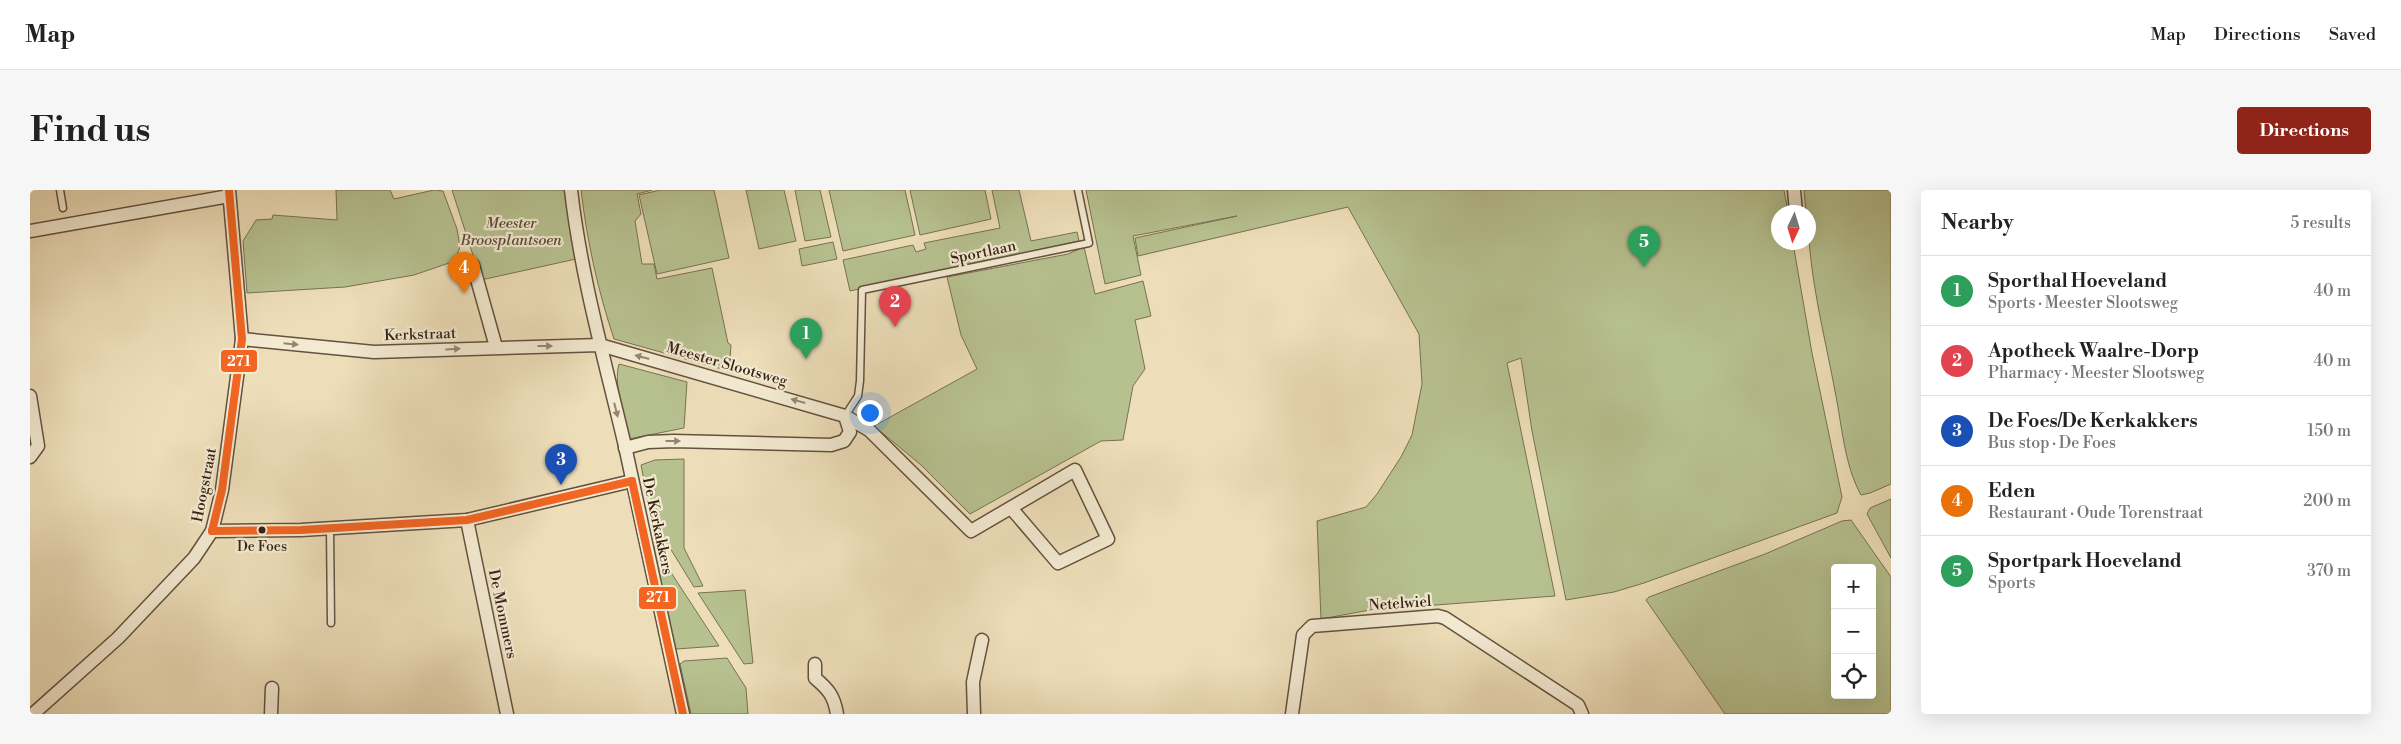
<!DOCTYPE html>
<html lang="en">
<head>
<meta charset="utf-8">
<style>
	:root { --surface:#fff; --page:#f6f6f6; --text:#222; --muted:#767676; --line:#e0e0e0; --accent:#8f2418 }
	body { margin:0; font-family:"Libre Bodoni",serif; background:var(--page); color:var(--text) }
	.controls { position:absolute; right:15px; bottom:15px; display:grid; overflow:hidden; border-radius:5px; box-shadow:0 5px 20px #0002 }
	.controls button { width:45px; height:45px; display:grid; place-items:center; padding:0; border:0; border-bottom:1px solid var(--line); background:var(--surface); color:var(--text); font:25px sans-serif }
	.compass { position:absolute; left:1741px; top:15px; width:45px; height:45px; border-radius:50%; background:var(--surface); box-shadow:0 5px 20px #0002; rotate:184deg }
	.you { position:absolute; left:839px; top:222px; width:18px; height:18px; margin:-12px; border:4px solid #fff; border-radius:50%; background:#1a73e8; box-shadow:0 0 0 8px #1a73e833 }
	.badge { display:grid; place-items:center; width:32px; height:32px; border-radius:50%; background:var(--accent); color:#fff; font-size:16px; font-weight:700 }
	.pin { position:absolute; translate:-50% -41px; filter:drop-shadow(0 1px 2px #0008) }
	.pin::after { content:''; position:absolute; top:26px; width:18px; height:15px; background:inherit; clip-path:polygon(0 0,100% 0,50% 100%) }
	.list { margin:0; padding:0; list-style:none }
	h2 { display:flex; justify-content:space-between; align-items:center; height:65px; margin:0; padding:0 20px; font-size:21px }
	h2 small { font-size:16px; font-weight:400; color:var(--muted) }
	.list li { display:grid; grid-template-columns:32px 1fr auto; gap:15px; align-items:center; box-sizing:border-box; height:70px; padding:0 20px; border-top:1px solid var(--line) }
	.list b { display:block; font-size:19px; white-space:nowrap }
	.list p { margin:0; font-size:16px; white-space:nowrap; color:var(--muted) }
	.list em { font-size:16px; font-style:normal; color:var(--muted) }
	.icon { flex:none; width:28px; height:28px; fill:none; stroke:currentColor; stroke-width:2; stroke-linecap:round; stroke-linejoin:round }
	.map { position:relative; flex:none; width:1861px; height:524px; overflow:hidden; border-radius:5px }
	header { display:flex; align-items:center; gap:30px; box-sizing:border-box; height:70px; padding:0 25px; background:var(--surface); border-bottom:1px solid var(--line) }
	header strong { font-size:24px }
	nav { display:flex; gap:28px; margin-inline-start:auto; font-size:18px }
	.intro { display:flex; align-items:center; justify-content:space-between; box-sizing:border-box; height:120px; padding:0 30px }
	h1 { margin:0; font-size:35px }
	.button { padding:12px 22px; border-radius:5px; background:var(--accent); color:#fff; font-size:18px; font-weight:700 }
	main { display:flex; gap:30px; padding:0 30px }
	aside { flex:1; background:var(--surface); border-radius:5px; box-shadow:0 5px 20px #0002 }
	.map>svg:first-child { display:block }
	.green { fill:#b7c190; stroke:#777252; fill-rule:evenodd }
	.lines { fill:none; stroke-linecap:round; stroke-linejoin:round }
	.service-casing { stroke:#64513e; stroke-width:9 }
	.minor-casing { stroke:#64513e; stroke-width:15 }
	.service { stroke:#f3ead2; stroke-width:6 }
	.minor { stroke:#f3ead2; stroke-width:12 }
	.bus-1-casing { stroke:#f3ead2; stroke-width:11 }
	.bus-1 { stroke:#f26522; stroke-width:8 }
	.oneway { fill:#958674 }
	.bus-dot { fill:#372215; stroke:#f3ead2; stroke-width:2 }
	.labels { text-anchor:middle; stroke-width:4.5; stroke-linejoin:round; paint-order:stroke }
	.bus-label { font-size:14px; fill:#372215; stroke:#f3ead2 }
	.park-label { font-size:15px; font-style:italic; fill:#574a34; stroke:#f3ead2 }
	.street-label { font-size:15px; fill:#372215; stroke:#f3ead2 }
	.line-badge { stroke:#f3ead2; stroke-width:2 }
	.badge-label { font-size:14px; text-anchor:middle; font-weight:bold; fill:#fff }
</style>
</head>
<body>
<header>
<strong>Map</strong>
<nav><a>Map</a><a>Directions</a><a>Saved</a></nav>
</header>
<div class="intro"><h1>Find us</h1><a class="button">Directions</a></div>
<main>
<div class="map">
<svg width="1861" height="524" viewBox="0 0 1861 524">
	<rect width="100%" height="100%" fill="#eddeb9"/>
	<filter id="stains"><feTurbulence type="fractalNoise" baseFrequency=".004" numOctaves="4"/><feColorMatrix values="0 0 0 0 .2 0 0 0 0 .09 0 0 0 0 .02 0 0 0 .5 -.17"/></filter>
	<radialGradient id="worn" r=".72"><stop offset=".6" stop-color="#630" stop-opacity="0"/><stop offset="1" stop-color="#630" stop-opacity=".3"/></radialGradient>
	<!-- green -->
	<g class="green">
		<path d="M306 0H360L364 9 404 0 413 1 427 39 430 57 425 71 384 85 315 97 217 103 213 51 226 30 242 29 243 25 307 30Z"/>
		<path d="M422 0H535L546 69 451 90Z"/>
		<path d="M551 0H622L607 4 611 24 605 31 612 74H624L627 89 682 78 698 153 701 155 699 181 584 149C568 101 557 51 551 0Z"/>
		<path d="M630 0H684L699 68 627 84 609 5Z"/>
		<path d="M716 0H754L766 51 729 59Z"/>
		<path d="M765 0H790L801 47 775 51Z"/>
		<path d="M799 0H875L885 45 813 61Z"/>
		<path d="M880 0H955L961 29 890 45Z"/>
		<path d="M962 0H989L1001 51 1047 42 1049 51 820 101 813 70 883 55 886 62 896 59 894 53 970 38Z"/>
		<path d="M1056 0H1754L1758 22H1748V52L1763 53 1782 163 1812 307 1807 323 1614 393 1584 402 1536 410 1502 241 1491 168 1477 173 1525 406 1340 420 1291 429 1287 331 1336 317 1347 304 1371 267 1382 245 1392 194 1389 144 1318 17 1108 66 1105 48 1207 26 1103 46 1111 85 1075 94Z"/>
		<path d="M1774 0H1861V294L1840 303 1831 305C1814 274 1812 235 1805 201 1794 142 1778 83 1778 22H1776Z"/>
		<path d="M803 52 807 69 772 76 769 59Z"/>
		<path d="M1054 57 1065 104 1113 91 1121 126 1105 130 1115 179 1103 196 1093 250 1071 251 940 324 891 275 844 236 947 179 931 145 917 87 1038 64Z"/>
		<path d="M589 174 657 192 654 238 599 249C595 229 583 193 589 174Z"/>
		<path d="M654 269V358L673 396 664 397 621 327 611 275 625 270Z"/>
		<path d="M1861 309V368L1837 324 1840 318Z"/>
		<path d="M1821 330 1861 387V524H1695L1616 410 1619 407 1735 364 1812 331ZM1805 378H1842V505H1805Z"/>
		<path d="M621 352 689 456 646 459Z"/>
		<path d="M715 400 723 473 714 474 668 403Z"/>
		<path d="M697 468 716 498 718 524H661L650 474 654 471Z"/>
	</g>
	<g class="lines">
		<!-- service casing -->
		<g class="service-casing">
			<g id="service">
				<path d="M30 0 33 18"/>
				<path d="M815 226 828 206 830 191 832 100 1059 53 1048 0"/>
				<path d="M300 338 301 433"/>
			</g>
		</g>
		<!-- minor casing -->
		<g class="minor-casing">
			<g id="minor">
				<path d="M541 0C551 87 575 171 595 256 615 345 633 435 653 524"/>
				<path d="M1764 0 1766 22"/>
				<path d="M0 41 199 6"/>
				<path d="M443 75 466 157"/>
				<path d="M212 149 344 162 570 155 815 226 839 240 941 341 1045 280 1078 349 1028 373 981 318"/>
				<path d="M0 206 8 256 0 267"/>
				<path d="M595 258 618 252 644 251 801 255 814 251 820 242 815 226"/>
				<path d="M437 330 477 524"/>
				<path d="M182 341 271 340 437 330 602 291"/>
				<path d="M785 474V488C799 500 804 506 807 524"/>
				<path d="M3 524 88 448 164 368 182 341 192 300 212 149 199 0"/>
				<path d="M241 524 242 498"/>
				<path d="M944 524 943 492 952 450"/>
				<path d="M1262 524 1273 445 1282 436 1408 426 1415 428 1548 515 1552 524"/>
			</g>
		</g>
		<!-- service -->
		<use href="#service" class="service"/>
		<!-- minor -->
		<use href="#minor" class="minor"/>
		<!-- bus-1 casing -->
		<g class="bus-1-casing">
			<g id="bus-1">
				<path d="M602 291 653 524"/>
				<path d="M182 341 271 340 437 330 602 291"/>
				<path d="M182 341 192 300 212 149 199 0"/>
			</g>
		</g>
		<!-- bus-1 -->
		<use href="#bus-1" class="bus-1"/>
	</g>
	<!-- one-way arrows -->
	<defs><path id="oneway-solid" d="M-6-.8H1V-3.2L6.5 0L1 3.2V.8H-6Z" transform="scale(1.25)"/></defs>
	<g class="oneway">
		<use href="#oneway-solid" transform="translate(261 154) rotate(6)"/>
		<use href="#oneway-solid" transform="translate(515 156)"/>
		<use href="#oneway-solid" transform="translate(423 159) rotate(-3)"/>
		<use href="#oneway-solid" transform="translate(612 167) rotate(-165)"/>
		<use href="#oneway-solid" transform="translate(768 211) rotate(-164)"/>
		<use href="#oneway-solid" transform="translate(586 220) rotate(76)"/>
		<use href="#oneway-solid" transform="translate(643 251)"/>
	</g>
	<!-- markers -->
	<circle class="bus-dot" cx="232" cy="340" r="4.5"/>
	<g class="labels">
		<!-- bus labels -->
		<g class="bus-label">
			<text x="232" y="361">De Foes</text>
		</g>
		<!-- park labels -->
		<g class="park-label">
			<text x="481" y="38">Meester<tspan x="481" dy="17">Broosplantsoen</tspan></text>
		</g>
		<!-- street labels -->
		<g class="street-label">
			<text transform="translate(953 62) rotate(-12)" y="5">Sportlaan</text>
			<text transform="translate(390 144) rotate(-2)" y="5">Kerkstraat</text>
			<text transform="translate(697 174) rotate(16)" y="5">Meester Slootsweg</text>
			<text transform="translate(174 295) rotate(-79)" y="5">Hoogstraat</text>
			<text transform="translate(628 336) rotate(78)" y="5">De Kerkakkers</text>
			<text transform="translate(1370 413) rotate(-4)" y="5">Netelwiel</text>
			<text transform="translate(473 424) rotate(78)" y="5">De Mommers</text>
		</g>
	</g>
	<g class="line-badge">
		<rect x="190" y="159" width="38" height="24" rx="5" fill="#f26522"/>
		<rect x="608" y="396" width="39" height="24" rx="5" fill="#f26522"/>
	</g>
	<g class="badge-label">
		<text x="209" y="176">271</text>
		<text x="628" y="412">271</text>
	</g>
	<rect width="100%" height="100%" filter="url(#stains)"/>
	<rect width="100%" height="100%" fill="url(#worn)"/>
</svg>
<div class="controls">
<button>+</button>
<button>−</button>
<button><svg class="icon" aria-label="locate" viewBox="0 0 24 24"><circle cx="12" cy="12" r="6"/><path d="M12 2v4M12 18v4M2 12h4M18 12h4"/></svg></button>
</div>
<svg class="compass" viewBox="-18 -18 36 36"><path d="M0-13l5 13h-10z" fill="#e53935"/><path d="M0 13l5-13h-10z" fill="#767676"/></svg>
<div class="you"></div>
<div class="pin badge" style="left:776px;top:169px;background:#2e9e5b">1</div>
<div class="pin badge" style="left:865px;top:137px;background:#e0444e">2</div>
<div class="pin badge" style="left:531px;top:295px;background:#1a4fb4">3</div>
<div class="pin badge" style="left:434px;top:103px;background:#e8710a">4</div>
<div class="pin badge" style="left:1614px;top:77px;background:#2e9e5b">5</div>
</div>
<aside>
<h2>Nearby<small>5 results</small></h2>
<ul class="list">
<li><span class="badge" style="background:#2e9e5b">1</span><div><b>Sporthal Hoeveland</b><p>Sports · Meester Slootsweg</p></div><em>40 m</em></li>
<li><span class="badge" style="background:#e0444e">2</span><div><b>Apotheek Waalre-Dorp</b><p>Pharmacy · Meester Slootsweg</p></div><em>40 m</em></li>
<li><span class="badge" style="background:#1a4fb4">3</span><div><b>De Foes/De Kerkakkers</b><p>Bus stop · De Foes</p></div><em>150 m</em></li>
<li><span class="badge" style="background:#e8710a">4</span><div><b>Eden</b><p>Restaurant · Oude Torenstraat</p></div><em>200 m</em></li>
<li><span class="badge" style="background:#2e9e5b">5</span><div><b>Sportpark Hoeveland</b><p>Sports</p></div><em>370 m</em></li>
</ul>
</aside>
</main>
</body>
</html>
